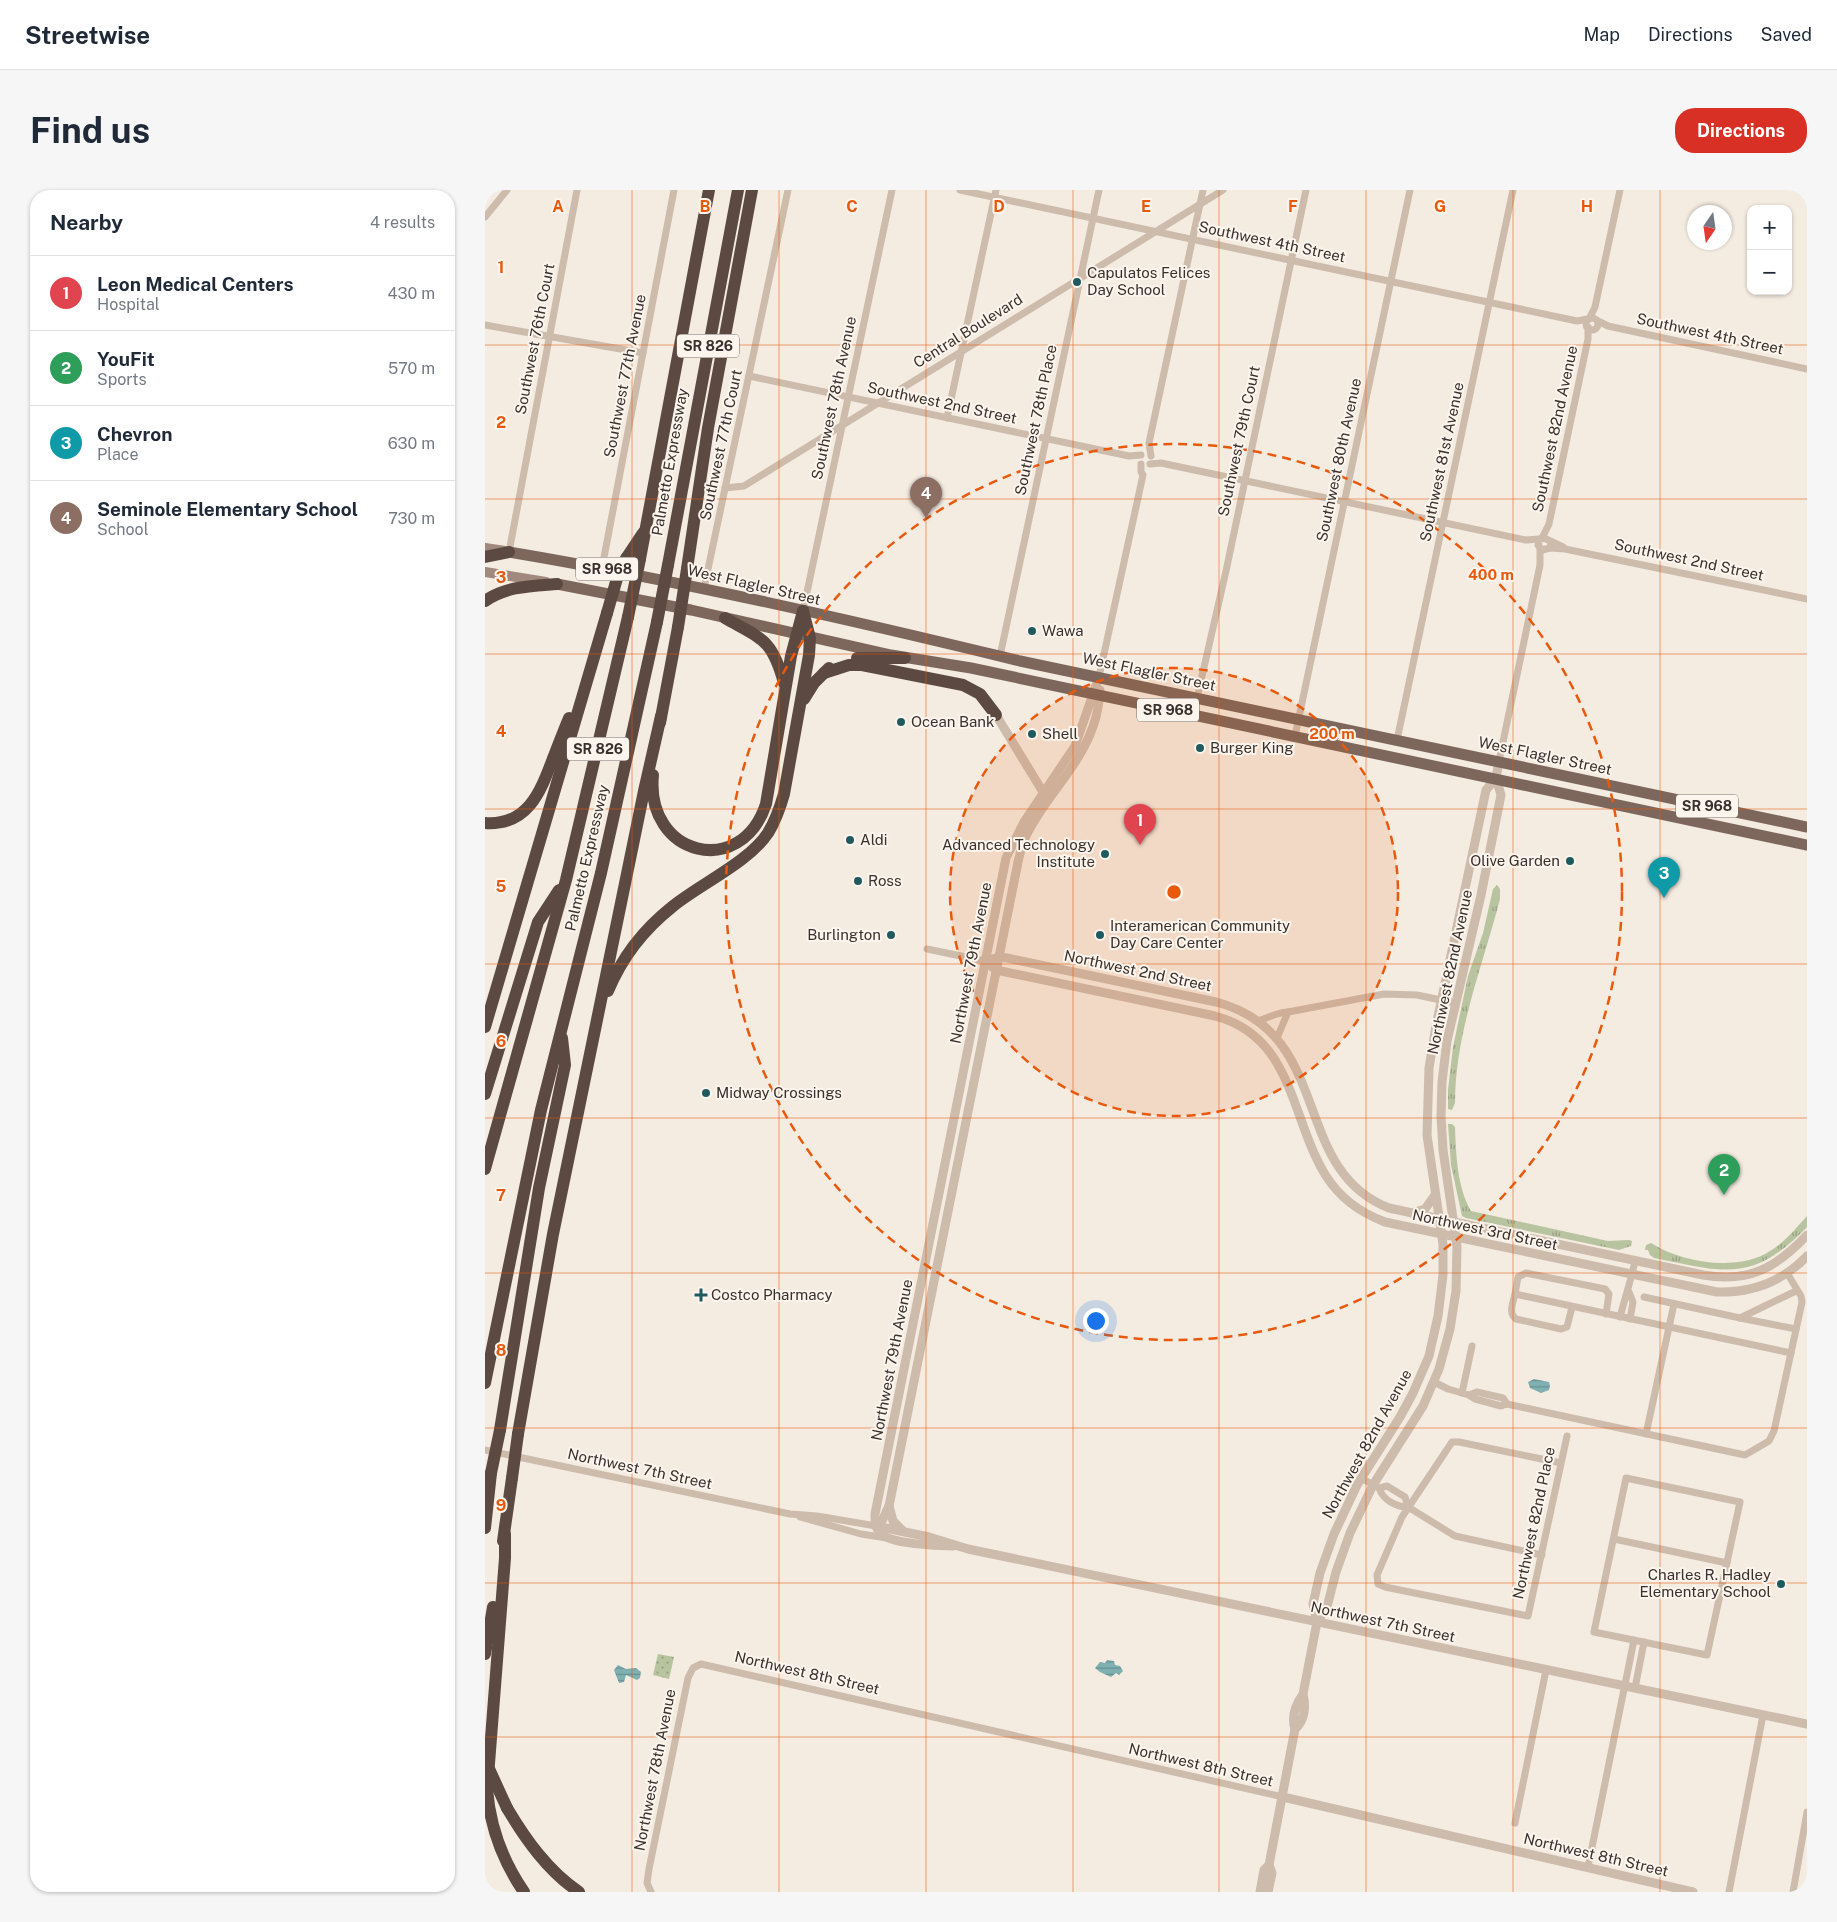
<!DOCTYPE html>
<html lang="en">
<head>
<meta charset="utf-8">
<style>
	:root { --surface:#fff; --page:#f6f6f7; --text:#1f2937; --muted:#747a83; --line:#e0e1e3; --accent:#d93025 }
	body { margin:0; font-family:"Public Sans",sans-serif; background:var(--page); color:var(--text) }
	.controls { position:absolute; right:15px; top:15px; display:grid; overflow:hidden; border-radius:10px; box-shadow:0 1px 4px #0004 }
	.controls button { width:45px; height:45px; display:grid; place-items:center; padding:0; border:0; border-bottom:1px solid var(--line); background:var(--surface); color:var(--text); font:25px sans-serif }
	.compass { position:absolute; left:1202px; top:15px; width:45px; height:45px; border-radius:50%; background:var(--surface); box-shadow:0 1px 4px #0004; rotate:193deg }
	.you { position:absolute; left:610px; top:1130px; width:18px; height:18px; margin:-12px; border:4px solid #fff; border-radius:50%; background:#1a73e8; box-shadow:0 0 0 8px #1a73e833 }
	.badge { display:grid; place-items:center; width:32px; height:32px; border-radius:50%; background:var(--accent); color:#fff; font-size:16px; font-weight:700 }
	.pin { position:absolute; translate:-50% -41px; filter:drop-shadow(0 1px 2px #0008) }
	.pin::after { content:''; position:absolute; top:26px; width:18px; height:15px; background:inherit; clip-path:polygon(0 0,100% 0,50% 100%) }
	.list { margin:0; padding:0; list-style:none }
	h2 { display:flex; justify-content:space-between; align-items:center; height:65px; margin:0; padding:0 20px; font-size:21px }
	h2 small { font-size:16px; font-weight:400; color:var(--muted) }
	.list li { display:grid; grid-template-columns:32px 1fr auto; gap:15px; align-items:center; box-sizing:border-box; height:75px; padding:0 20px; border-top:1px solid var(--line) }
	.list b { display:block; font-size:19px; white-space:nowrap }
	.list p { margin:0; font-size:16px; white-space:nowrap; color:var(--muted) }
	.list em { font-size:16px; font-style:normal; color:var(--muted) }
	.map { position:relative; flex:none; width:1322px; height:1702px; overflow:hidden; border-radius:20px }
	header { display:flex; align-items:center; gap:30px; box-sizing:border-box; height:70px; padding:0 25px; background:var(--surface); border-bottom:1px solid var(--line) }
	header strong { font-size:24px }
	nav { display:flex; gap:28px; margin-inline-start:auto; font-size:18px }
	.intro { display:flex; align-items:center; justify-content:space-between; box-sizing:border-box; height:120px; padding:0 30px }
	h1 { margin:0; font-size:35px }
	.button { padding:12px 22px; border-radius:20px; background:var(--accent); color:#fff; font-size:18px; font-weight:700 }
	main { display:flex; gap:30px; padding:0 30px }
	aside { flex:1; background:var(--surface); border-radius:20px; box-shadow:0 1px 4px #0004 }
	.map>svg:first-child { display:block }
	.grass { fill:url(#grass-tufts) }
	.park { fill:url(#park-dots) }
	.water { fill:url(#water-rules) }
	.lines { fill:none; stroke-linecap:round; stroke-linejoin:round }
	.minor { stroke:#cdbbac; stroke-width:7 }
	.tertiary { stroke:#cdbbac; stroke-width:9 }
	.secondary { stroke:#a18a7d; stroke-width:10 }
	.primary { stroke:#7d675c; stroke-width:11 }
	.motorway { stroke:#5c4a42; stroke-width:12 }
	.motorway-bridge { stroke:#5c4a42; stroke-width:12 }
	.grid { fill:none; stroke:#e8590c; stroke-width:1; stroke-opacity:0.55 }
	.ring { fill:none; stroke:#e8590c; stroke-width:2.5; stroke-dasharray:9 6 }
	.poi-dot { fill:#1f5a5e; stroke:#fbf5ee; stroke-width:2 }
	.labels { text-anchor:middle; stroke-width:4; stroke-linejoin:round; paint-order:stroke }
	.shield { fill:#fbf5ee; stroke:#756b66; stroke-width:1 }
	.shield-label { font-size:14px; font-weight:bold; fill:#3b302b }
	.street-label { font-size:15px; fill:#3b302b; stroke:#fbf5ee }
	.poi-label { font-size:15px; fill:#3b302b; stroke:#fbf5ee; text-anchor:start }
	.grid-label { font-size:16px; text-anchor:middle; font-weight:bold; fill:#e8590c; stroke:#fbf5ee; stroke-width:4; stroke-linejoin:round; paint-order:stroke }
	.centre { fill:#e8590c; stroke:#fbf5ee; stroke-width:2.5 }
	.ring-label { font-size:15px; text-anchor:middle; font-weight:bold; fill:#e8590c; stroke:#fbf5ee; stroke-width:4; stroke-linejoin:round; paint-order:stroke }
</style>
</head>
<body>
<header>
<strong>Streetwise</strong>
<nav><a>Map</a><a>Directions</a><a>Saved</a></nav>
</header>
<div class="intro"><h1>Find us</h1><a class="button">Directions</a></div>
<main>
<aside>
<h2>Nearby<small>4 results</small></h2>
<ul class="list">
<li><span class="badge" style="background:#e0444e">1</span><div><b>Leon Medical Centers</b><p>Hospital</p></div><em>430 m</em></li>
<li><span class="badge" style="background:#2e9e5b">2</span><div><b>YouFit</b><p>Sports</p></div><em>570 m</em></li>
<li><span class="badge" style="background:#0f9aa8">3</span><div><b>Chevron</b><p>Place</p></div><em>630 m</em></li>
<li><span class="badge" style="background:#8d6e63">4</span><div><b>Seminole Elementary School</b><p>School</p></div><em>730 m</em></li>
</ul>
</aside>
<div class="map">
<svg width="1322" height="1702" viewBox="0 0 1322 1702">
	<defs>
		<pattern id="grass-tufts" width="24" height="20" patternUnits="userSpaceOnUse" patternTransform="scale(1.25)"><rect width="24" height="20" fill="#b8c4a0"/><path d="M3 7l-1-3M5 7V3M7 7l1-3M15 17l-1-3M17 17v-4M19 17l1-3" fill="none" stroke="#97a083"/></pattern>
		<pattern id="park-dots" width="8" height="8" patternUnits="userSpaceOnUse" patternTransform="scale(1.25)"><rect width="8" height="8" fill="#b8c4a0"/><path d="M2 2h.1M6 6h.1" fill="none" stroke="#97a083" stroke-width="1.8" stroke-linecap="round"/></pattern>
		<pattern id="water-rules" width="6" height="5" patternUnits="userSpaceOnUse" patternTransform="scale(1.25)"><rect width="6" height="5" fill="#7fb0b2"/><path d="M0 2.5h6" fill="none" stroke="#699091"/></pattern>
	</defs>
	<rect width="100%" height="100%" fill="#f4ebe1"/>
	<!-- grass -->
	<g class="grass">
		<path d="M1012 695 1015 699V709C998 775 970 843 970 913L967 920 963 919V900L968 857 983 786 998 743 1008 699Z"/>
		<path d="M963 934H967L970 937C971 964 972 997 986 1021L1123 1051 1144 1050 1147 1051 1146 1056 1134 1060 981 1028 977 1026 966 975Z"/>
		<path d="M1322 1026V1037C1267 1094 1239 1082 1169 1068L1165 1065 1163 1060H1160L1161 1055 1166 1053C1197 1073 1253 1082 1285 1061 1300 1052 1311 1038 1322 1026Z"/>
	</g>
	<!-- park -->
	<path class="park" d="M173 1464 189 1467 184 1489 168 1485Z"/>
	<!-- water -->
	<g class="water">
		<path d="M1049 1189 1064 1192 1065 1196 1064 1200 1056 1203 1045 1198 1043 1192Z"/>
		<path d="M622 1470 629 1471 630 1475 635 1476 638 1481 634 1485 631 1483 626 1487 615 1482 610 1478 615 1472 620 1473Z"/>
		<path d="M133 1475 141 1479 151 1478 156 1482 155 1488 152 1490 141 1485 139 1492 134 1493 129 1480Z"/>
	</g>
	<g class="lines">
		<!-- minor -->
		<g class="minor">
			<path d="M475 0 1092 131 1103 129"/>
			<path d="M0 27 22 0"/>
			<circle cx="1107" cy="134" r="6"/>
			<path d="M1104 129 1110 117 1135 0"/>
			<path d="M1113 131 1123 136 1322 179"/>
			<path d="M0 135 158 163"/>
			<path d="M264 186 644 266 656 265"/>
			<path d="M462 228 511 0"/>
			<path d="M666 266 664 253 718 0"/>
			<path d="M665 274 676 273 1041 350 1055 349"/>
			<path d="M240 298 259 296 738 0"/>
			<path d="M1057 348 1064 334 1103 149V137"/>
			<path d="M1066 352 1065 358 1057 360 1053 355 1055 349 1059 348 1078 357"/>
			<path d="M1065 358 1080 359 1322 409"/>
			<path d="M24 362 92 0"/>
			<path d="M117 378 189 0"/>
			<path d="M219 398 303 0"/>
			<path d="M318 421 407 0"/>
			<path d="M515 466 614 0"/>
			<path d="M614 487 658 285 656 282V274"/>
			<path d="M712 508 741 381 821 0"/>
			<path d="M810 546 925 0"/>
			<path d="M912 550 1028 0"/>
			<path d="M1014 571 1055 375V359"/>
			<path d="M442 759 500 771"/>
			<path d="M773 831C783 828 793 822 803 822L899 804 932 805 970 813"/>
			<path d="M792 848 803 822"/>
			<path d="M1144 1102 1148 1112 1145 1129"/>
			<path d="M1030 1104 1033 1087 1041 1083 1120 1099 1124 1104 1121 1124"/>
			<path d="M1159 1107 1255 1128"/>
			<path d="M1087 1117 1082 1137 1076 1139 1031 1129C1023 1123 1028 1113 1030 1104L1306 1163"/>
			<path d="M1135 1127C1140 1108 1146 1090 1150 1071"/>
			<path d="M1311 1139 1255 1128 1311 1101"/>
			<path d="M949 1192 963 1199 984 1205 990 1209 1016 1216 1022 1214 1260 1265 1284 1251 1289 1241 1317 1112 1316 1106 1302 1083"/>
			<path d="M977 1203 987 1156"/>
			<path d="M984 1205 992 1202 1018 1208 1022 1214"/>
			<path d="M1161 1244 1189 1114"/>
			<path d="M0 1260 305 1324 332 1326 391 1336"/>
			<path d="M1076 1273 974 1252H967L917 1327 892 1385 893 1394 900 1397 1043 1426 1082 1246"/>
			<path d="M876 1288 894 1298C898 1310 911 1317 923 1317L920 1307 902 1296 894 1298"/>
			<path d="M1141 1288 1255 1312 1222 1465 1109 1442Z"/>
			<path d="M923 1317 970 1346 1057 1365"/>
			<path d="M315 1327 376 1344 402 1348"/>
			<path d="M1129 1349 1242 1373"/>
			<path d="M1150 1498 1159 1452"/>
			<path d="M1030 1633 1061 1480"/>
			<path d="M1103 1677 1149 1450"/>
			<path d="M166 1702 162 1693 164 1679 203 1488 208 1478 216 1474 798 1607"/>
			<path d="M1244 1702 1278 1525"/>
			<path d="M1308 1702 1322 1622"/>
		</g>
		<!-- tertiary -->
		<g class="tertiary">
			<path d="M511 525 558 602"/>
			<path d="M500 771 514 767 522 768 731 812C850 843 804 979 904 1018L1218 1085C1264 1093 1291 1078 1322 1045"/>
			<path d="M500 771 511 780 730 826C809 847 805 928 841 986 855 1008 876 1023 900 1032L1232 1102C1267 1103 1298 1091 1322 1066"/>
			<path d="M927 1023 940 1019 950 1005"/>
			<path d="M404 1316 408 1331 418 1341"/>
			<path d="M391 1336 444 1347 483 1359 1322 1534"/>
			<path d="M391 1336 397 1331 404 1316 533 672C535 663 537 654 541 646 562 603 598 575 611 527 613 518 615 509 615 500"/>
			<path d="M468 1356C453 1356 405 1354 395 1343 390 1338 390 1331 390 1324L521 668 539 632 590 556 614 487"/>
			<path d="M832 1432 828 1414 835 1383 849 1344 872 1295 915 1227 928 1203 944 1166 953 1126 958 1085V1054L942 945 944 878 951 836 1001 600 1011 588 1014 571"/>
			<path d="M818 1504C821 1516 820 1531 810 1539 806 1527 811 1514 818 1504L832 1432 842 1417 851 1382 865 1343 888 1295 938 1216 954 1179 965 1139 971 1101 972 1056 958 960 956 926 957 892 962 851 996 705 1016 605 1011 588"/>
			<path d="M798 1607 1208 1702"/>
			<path d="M775 1702 779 1680 784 1675"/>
			<path d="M783 1702 787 1683 784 1675 810 1539"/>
		</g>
		<!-- secondary -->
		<g class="secondary">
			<path d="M0 358 20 361"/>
			<path d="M0 382 61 392"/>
		</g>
		<!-- primary -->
		<g class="primary">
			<path d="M24 362C196 391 366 430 535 471L1322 637"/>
			<path d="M72 394 206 420 406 465 486 478 1322 655"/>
		</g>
		<!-- motorway -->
		<g class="motorway">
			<path d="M0 367 24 362"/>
			<path d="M142 367 158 343"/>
			<path d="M155 369 224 0"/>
			<path d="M183 375 253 0"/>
			<path d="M202 379 223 238 267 0"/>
			<path d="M0 411C21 396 47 396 72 394"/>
			<path d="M240 428C277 449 287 449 299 493"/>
			<path d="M372 468H420"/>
			<path d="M339 483 364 475H377L478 495 495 504 511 525"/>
			<path d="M319 509 329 493 344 478"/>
			<path d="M175 533 193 437"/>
			<path d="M168 585C160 666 256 690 281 614L306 466 318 421"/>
			<path d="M0 633C42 636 55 603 67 571 73 556 78 542 84 528"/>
			<path d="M123 801C137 767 158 740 187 717 215 694 263 673 283 643 291 630 295 618 299 604L324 465 325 448 318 421"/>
			<path d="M0 837 122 423"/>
			<path d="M0 904 53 732 74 700"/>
			<path d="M0 979 81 690 143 427"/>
			<path d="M0 1193 56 920 116 683 172 432"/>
			<path d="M15 1240 54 998 80 875 77 848"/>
			<path d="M33 1244 68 1044 159 601 176 526"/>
			<path d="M0 1338 6 1283"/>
			<path d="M20 1344V1368L2 1599C5 1638 17 1670 39 1702"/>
			<path d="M18 1351 27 1288"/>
			<path d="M0 1464 8 1417"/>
			<path d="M22 1618C41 1650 63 1681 94 1702"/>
		</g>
		<!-- motorway-bridge -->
		<g class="motorway-bridge">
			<path d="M122 423 135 378 142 367"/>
			<path d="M143 427 155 369"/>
			<path d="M172 432 183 375"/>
			<path d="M193 437 202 379"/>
			<path d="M6 1283 15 1240"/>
			<path d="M27 1288 33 1244"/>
			<path d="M0 1570 22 1618"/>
		</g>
	</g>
	<!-- grid -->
	<path class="grid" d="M147 0V1702M294 0V1702M441 0V1702M588 0V1702M734 0V1702M881 0V1702M1028 0V1702M1175 0V1702M0 155H1322M0 309H1322M0 464H1322M0 619H1322M0 774H1322M0 928H1322M0 1083H1322M0 1238H1322M0 1393H1322M0 1547H1322"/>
	<!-- distance rings -->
	<circle cx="689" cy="702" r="224" fill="#e8590c" fill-opacity=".12"/>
	<g class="ring">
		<circle cx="689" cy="702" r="224"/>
		<circle cx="689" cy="702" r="448"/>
	</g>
	<!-- markers -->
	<g class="poi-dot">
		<circle cx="592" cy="92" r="5"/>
		<circle cx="547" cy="441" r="5"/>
		<circle cx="416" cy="532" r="5"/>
		<circle cx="547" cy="544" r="5"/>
		<circle cx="715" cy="558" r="5"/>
		<circle cx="365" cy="650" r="5"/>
		<circle cx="620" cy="664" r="5"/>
		<circle cx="1085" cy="671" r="5"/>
		<circle cx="373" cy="691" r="5"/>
		<circle cx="406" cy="745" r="5"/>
		<circle cx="615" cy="745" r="5"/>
		<circle cx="221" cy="903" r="5"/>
		<path d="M213.5 1097.5h5v5h5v5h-5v5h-5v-5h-5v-5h5z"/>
		<circle cx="1296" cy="1394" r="5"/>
	</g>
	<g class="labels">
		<!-- shield labels -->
		<g class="shield">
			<rect x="192" y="144.5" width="62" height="23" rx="4"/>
			<rect x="91" y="367.5" width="62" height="23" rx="4"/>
			<rect x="652" y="508.5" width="62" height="23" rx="4"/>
			<rect x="82" y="547.5" width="62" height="23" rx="4"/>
			<rect x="1191" y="604.5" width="62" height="23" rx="4"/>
		</g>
		<g class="shield-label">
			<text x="223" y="161">SR 826</text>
			<text x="122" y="384">SR 968</text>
			<text x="683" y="525">SR 968</text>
			<text x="113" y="564">SR 826</text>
			<text x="1222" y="621">SR 968</text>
		</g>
		<!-- street labels -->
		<g class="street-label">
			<text transform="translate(787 52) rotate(12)" y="5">Southwest 4th Street</text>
			<text transform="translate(483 141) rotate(-32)" y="5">Central Boulevard</text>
			<text transform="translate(1225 144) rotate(12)" y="5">Southwest 4th Street</text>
			<text transform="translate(50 149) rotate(-79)" y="5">Southwest 76th Court</text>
			<text transform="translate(140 186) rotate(-79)" y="5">Southwest 77th Avenue</text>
			<text transform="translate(349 208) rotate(-78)" y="5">Southwest 78th Avenue</text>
			<text transform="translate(457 213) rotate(12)" y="5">Southwest 2nd Street</text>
			<text transform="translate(551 230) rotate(-78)" y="5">Southwest 78th Place</text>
			<text transform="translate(1070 239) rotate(-78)" y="5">Southwest 82nd Avenue</text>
			<text transform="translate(754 251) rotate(-78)" y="5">Southwest 79th Court</text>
			<text transform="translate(236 255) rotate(-78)" y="5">Southwest 77th Court</text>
			<text transform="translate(854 270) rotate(-78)" y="5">Southwest 80th Avenue</text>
			<text transform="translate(185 272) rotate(-80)" y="5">Palmetto Expressway</text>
			<text transform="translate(957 272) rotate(-78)" y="5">Southwest 81st Avenue</text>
			<text transform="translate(1204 370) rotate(12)" y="5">Southwest 2nd Street</text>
			<text transform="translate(269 395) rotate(13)" y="5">West Flagler Street</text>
			<text transform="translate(664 482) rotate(12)" y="5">West Flagler Street</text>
			<text transform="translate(1060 566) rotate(12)" y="5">West Flagler Street</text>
			<text transform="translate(102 668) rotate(-77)" y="5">Palmetto Expressway</text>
			<text transform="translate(486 773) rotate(-79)" y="5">Northwest 79th Avenue</text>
			<text transform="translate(653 781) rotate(12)" y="5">Northwest 2nd Street</text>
			<text transform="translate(965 782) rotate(-78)" y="5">Northwest 82nd Avenue</text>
			<text transform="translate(1000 1040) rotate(12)" y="5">Northwest 3rd Street</text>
			<text transform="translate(407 1170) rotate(-79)" y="5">Northwest 79th Avenue</text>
			<text transform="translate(882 1254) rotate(-61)" y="5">Northwest 82nd Avenue</text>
			<text transform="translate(155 1279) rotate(12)" y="5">Northwest 7th Street</text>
			<text transform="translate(1049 1333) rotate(-78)" y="5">Northwest 82nd Place</text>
			<text transform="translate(898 1432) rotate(12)" y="5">Northwest 7th Street</text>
			<text transform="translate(322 1483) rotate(13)" y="5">Northwest 8th Street</text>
			<text transform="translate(716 1575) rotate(13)" y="5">Northwest 8th Street</text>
			<text transform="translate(170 1580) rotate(-79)" y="5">Northwest 78th Avenue</text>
			<text transform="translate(1111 1665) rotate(13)" y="5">Northwest 8th Street</text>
		</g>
		<!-- poi labels -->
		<g class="poi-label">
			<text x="602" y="88">Capulatos Felices<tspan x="602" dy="17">Day School</tspan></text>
			<text x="557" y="446">Wawa</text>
			<text x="426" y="537">Ocean Bank</text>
			<text x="557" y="549">Shell</text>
			<text x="725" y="563">Burger King</text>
			<text x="375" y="655">Aldi</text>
			<text x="610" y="660" text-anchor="end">Advanced Technology<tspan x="610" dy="17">Institute</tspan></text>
			<text x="1075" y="676" text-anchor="end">Olive Garden</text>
			<text x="383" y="696">Ross</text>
			<text x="625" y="741">Interamerican Community<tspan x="625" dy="17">Day Care Center</tspan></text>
			<text x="396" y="750" text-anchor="end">Burlington</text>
			<text x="231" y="908">Midway Crossings</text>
			<text x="226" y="1110">Costco Pharmacy</text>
			<text x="1286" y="1390" text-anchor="end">Charles R. Hadley<tspan x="1286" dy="17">Elementary School</tspan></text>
		</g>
	</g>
	<g class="grid-label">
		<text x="73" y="22">A</text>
		<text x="220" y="22">B</text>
		<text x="367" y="22">C</text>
		<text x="514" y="22">D</text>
		<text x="661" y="22">E</text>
		<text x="808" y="22">F</text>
		<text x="955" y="22">G</text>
		<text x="1102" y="22">H</text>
		<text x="16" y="83">1</text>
		<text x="16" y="238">2</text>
		<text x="16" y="393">3</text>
		<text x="16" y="547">4</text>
		<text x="16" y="702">5</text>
		<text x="16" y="857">6</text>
		<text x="16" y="1011">7</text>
		<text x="16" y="1166">8</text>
		<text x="16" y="1321">9</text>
	</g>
	<circle cx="689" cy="702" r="8" class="centre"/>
	<g class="ring-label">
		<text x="1006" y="390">400 m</text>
		<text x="847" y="549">200 m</text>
	</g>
</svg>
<div class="controls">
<button>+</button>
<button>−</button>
</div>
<svg class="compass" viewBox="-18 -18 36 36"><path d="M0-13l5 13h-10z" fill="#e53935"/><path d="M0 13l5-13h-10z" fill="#747a83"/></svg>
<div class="you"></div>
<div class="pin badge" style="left:655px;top:655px;background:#e0444e">1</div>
<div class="pin badge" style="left:1239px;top:1005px;background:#2e9e5b">2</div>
<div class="pin badge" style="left:1179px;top:708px;background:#0f9aa8">3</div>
<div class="pin badge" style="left:441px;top:328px;background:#8d6e63">4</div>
</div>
</main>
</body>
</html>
